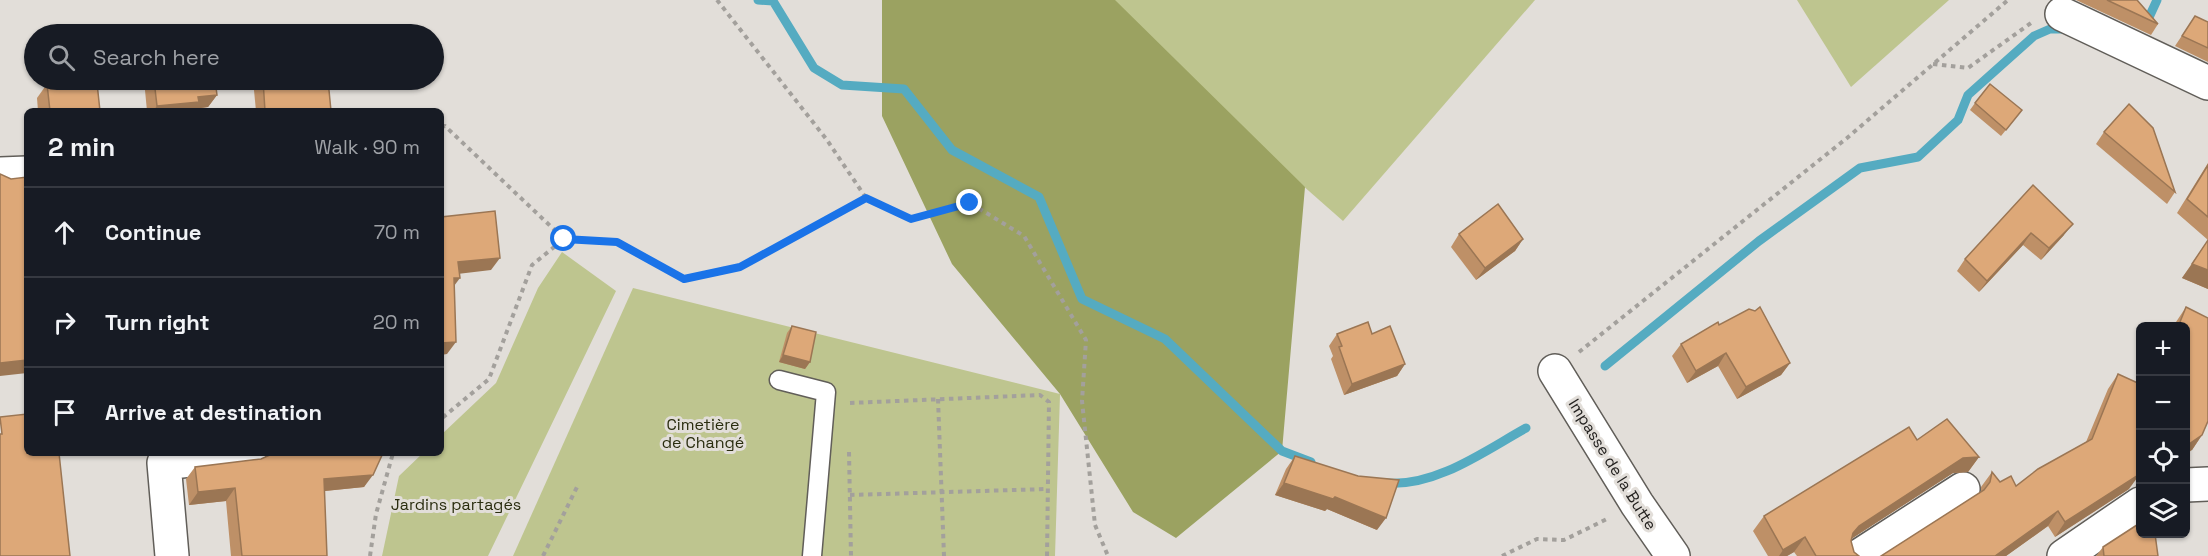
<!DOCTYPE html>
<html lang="en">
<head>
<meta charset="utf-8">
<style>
	:root { --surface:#171b24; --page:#20242c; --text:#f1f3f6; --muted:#9ea1a6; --line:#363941 }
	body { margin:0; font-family:"Space Grotesk",sans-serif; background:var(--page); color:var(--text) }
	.controls { position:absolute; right:18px; bottom:18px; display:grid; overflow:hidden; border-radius:9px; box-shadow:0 2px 4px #0004 }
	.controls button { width:54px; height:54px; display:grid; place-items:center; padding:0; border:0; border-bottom:2px solid var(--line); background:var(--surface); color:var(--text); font:30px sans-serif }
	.stop { position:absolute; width:18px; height:18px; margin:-14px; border:4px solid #1a73e8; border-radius:50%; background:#fff }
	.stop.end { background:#1a73e8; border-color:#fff; box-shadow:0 2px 6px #0008 }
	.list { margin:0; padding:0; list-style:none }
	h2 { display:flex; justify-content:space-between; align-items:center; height:78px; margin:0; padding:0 24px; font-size:26px }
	h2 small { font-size:20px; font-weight:400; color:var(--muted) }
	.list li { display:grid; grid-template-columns:39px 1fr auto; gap:18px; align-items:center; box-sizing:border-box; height:90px; padding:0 24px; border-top:2px solid var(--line) }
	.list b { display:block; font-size:22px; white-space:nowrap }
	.list em { font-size:20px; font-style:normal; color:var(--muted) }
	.icon { flex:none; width:33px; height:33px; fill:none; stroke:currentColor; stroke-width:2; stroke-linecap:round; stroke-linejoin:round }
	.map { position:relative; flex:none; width:2208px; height:556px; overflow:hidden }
	.search { position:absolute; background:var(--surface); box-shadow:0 2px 4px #0004; left:24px; top:24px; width:420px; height:66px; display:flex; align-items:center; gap:15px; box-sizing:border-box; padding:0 21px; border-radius:33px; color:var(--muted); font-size:22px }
	.panel { position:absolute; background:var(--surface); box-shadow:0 2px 4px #0004; left:24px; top:108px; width:420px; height:348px; border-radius:9px }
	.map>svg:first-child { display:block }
	.green { fill:#bec58f }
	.forest { fill:#9ba261 }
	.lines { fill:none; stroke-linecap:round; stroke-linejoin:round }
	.stream { stroke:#55abc1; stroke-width:9 }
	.service-casing { stroke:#615e59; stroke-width:21 }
	.minor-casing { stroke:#615e59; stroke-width:36 }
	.tertiary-casing { stroke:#615e59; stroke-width:36 }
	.path { stroke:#a3a09c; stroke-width:4; stroke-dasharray:4.5 4.5; stroke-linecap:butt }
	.service { stroke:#fff; stroke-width:18 }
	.minor { stroke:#fff; stroke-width:33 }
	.tertiary { stroke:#fff; stroke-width:33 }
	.wall { fill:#be9067 }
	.shaded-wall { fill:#9b7654 }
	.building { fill:#dda878; stroke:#9b7654; stroke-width:1.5 }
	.route { stroke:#1a73e8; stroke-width:8 }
	.labels { text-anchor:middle; stroke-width:6; stroke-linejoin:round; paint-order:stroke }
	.park-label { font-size:16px; fill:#2a2d0f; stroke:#e2ded9 }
	.street-label { font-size:16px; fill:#242220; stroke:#e2ded9 }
</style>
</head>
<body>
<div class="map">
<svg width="2208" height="556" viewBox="0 0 2208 556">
	<rect width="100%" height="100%" fill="#e2ded9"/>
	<!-- green -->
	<g class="green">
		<path d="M1092 0H1535L1343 221Z"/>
		<path d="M1797 0H1949L1851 87Z"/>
		<path d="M562 252 616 291 488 556H382L399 476 423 453H441V435L496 383 538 288Z"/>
		<path d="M633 288 1060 394 1055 556H513Z"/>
	</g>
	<!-- forest -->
	<path class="forest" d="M882 0H1115L1305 187 1282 451 1176 538 1133 512 1060 394 952 264 882 116Z"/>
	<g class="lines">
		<!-- stream -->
		<g class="stream">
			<path d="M758 0 773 1 814 68 842 85 904 89 952 150 1039 197 1082 299 1165 339 1282 451 1311 462"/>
			<path d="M2145 26 2157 0"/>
			<path d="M1605 366 1759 241 1860 168 1918 157 1958 120 1968 95 2034 36 2050 29H2067"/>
			<path d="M1387 483C1436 487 1486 450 1526 428"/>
		</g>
		<!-- service casing -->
		<g class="service-casing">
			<path id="service" d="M779 380 826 392 812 556"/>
		</g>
		<!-- minor casing -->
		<g class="minor-casing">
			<g id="minor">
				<path d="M2062 14 2208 83"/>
				<path d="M0 174 27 173"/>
				<path d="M1555 371 1637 504 1673 556"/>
				<path d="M172 556 164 463 249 453"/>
				<path d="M1859 556 1963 489"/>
			</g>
		</g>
		<!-- tertiary casing -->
		<g class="tertiary-casing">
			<g id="tertiary">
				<path d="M2186 485 2208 484"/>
				<path d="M2064 556 2140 504"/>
			</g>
		</g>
		<!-- path -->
		<g class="path">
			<path d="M717 0 827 140 866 198 911 219 970 203 1024 236 1086 340 1082 401 1095 525 1108 556"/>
			<path d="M1933 64 1968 68 2031 23"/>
			<path d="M441 127 445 126 564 239 532 265 489 379 441 419"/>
			<path d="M564 239 617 242 684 279 740 267 866 198"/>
			<path d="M1579 352 1847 138 2008 0"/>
			<path d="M938 399 944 556"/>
			<path d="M850 403 1040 395 1049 402 1047 556"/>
			<path d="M849 452 851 556"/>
			<path d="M850 495 1047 489"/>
			<path d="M370 556 376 514 393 453"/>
			<path d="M543 556 578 485"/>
			<path d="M1502 556 1537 539 1564 540 1609 518"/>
		</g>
		<!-- service -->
		<use href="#service" class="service"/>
		<!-- minor -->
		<use href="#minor" class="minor"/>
		<!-- tertiary -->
		<use href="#tertiary" class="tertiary"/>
	</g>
	<!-- wall -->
	<g class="wall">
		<path d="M2076 0H2137L2158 24 2151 35Z"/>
		<path d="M2195 16 2208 22V62L2175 46Z"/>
		<path d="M144 80H215L217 95 208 107 194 109 192 111H147Z"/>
		<path d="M253 80H328L331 111H256Z"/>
		<path d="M47 84 79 85 100 111H38L37 98Z"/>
		<path d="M1975 103 2022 110 2001 136 1970 110Z"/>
		<path d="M2104 132 2175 192 2167 204 2096 144Z"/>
		<path d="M2208 163V289L2182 278 2208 240 2177 213Z"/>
		<path d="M2033 185 2064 235 2041 260 2023 245 1979 292 1957 271 1965 259Z"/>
		<path d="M1459 234 1523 239 1515 251 1476 280 1451 247Z"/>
		<path d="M2186 307 2202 435 2192 450 2186 327H2174L2176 322Z"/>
		<path d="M1719 325 1790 363 1781 375 1737 399 1718 366 1687 383 1672 356 1681 344Z"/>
		<path d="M792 326 810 362 805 369 779 362 787 333Z"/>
		<path d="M1337 334H1372L1405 364 1397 376 1344 395 1331 359 1333 356 1329 346Z"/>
		<path d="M2118 374 2129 489 2055 537 2048 526 2006 556H1881L1981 492V487L1992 472 2000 482 2016 486 2086 442 2108 389Z"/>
		<path d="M1917 440 1979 457 1968 472 1953 473 1851 539V541L1854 552 1859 556H1797L1794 552 1787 556H1768L1753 531 1764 516Z"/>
		<path d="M267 453H383L364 487 324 491 327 556H231L226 501 189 505 186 479 195 467 261 459 267 456Z"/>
		<path d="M1295 456 1377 530 1327 509 1325 511 1275 495 1286 469Z"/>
		<path d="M2103 547 2158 556H2096Z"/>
	</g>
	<!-- shaded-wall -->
	<g class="shaded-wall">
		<path d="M217 95 208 107 194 109 192 111H153L157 106 198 97Z"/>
		<path d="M2073 224 2064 235 2041 260 2049 248Z"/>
		<path d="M2031 233 2023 245 1979 292 1987 281Z"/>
		<path d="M1523 239 1515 251 1476 280 1485 268Z"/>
		<path d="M500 258 491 270 449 275 458 262Z"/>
		<path d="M2192 264 2208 270V289L2182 278Z"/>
		<path d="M454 278H460L451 290Z"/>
		<path d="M456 342 447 354 441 355V343Z"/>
		<path d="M1726 353 1718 366 1687 383 1696 371Z"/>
		<path d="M783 355 810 362 805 369 779 362Z"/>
		<path d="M27 360V373L0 376V363Z"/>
		<path d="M1790 363 1781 375 1737 399 1746 387Z"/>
		<path d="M1405 364 1397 376 1344 395 1352 384Z"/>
		<path d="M2202 435 2192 450 2186 454V446Z"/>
		<path d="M1979 457 1968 472 1953 473 1848 541 1853 533 1859 526 1963 458Z"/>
		<path d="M2140 474 2129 489 2055 537 2065 522Z"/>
		<path d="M373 475 364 487 315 492 324 479Z"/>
		<path d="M1284 483 1335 497 1386 518 1377 530 1327 509 1325 511 1275 495Z"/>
		<path d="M235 488 226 501 189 505 198 492Z"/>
		<path d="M2058 511 2048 526 2006 556H1995Z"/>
		<path d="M1805 537 1794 552 1787 556H1779L1783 550Z"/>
	</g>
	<!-- building -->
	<g class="building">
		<path d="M2107 0H2137L2158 24Z"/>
		<path d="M2195 16 2208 22V48L2182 36Z"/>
		<path d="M78 80 79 85 97 83 100 111H50L47 84Z"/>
		<path d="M154 80H215L217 95 198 97 199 102 157 106Z"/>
		<path d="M263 80H328L331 111H265Z"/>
		<path d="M1990 84 2022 110 2006 130 1975 103Z"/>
		<path d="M2129 104 2153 128 2175 192 2104 132Z"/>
		<path d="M2208 165V217L2187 199Z"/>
		<path d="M0 174 11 179 27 177V360L0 363Z"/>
		<path d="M2033 185 2073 224 2049 248 2031 233 1987 281 1965 259Z"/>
		<path d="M1498 204 1523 239 1485 268 1459 234Z"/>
		<path d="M495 211 500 258 458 262 460 278H454L456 342 441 343V217Z"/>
		<path d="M2208 240V270L2192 264Z"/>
		<path d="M1760 307 1790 363 1746 387 1726 353 1696 371 1681 344 1718 322 1719 325 1749 309 1755 311Z"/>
		<path d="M2186 307 2208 318V421L2202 435 2186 446V327H2178Z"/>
		<path d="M1368 322 1372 334 1390 326 1405 364 1352 384 1339 347 1342 346 1337 334Z"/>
		<path d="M792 326 816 332 810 362 783 355Z"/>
		<path d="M2118 374 2140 384V474L2065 522 2058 511 1995 556H1881L1984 490 1990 482 1992 472 2000 482 2011 476 2016 486 2038 469 2092 439Z"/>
		<path d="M27 414V453H59L70 556H0V434H2L0 417Z"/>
		<path d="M1947 419 1979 457 1963 458 1859 526 1853 533 1851 541 1854 552 1859 556H1816L1805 537 1783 550 1764 516 1909 427 1917 440Z"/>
		<path d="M271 453H383L373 475 324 479 327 556H242L235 488 198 492 195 467 261 459 270 455Z"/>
		<path d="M1295 456 1358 476 1399 480 1386 518 1335 497 1333 499 1284 483Z"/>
		<path d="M2140 523V534H2155L2158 556H2104L2103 547Z"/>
	</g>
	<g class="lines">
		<!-- route -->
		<path class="route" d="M564 239 617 242 684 279 740 267 866 198 911 219 970 203"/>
	</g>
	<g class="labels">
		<!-- park labels -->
		<g class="park-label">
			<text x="703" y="430">Cimetière<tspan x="703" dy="18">de Changé</tspan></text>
			<text x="456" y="510">Jardins partagés</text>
		</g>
		<!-- street labels -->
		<g class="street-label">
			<text transform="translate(1613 464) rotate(58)" y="6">Impasse de la Butte</text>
		</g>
	</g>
</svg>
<div class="controls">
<button>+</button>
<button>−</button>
<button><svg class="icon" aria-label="locate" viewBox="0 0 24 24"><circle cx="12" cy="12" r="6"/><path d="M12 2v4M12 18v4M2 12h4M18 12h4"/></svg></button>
<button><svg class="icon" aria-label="layers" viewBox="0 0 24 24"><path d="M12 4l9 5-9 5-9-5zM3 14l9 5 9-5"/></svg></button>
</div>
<div class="stop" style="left:564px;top:239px"></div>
<div class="stop end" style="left:970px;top:203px"></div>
<div class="search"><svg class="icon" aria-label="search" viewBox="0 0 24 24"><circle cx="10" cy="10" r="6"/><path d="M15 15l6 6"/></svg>Search here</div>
<section class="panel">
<h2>2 min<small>Walk · 90 m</small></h2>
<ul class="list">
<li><svg class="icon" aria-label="ahead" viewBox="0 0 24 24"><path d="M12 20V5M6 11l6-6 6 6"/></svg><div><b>Continue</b></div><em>70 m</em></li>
<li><svg class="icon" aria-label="right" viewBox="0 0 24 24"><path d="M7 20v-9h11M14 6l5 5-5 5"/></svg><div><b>Turn right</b></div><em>20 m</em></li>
<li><svg class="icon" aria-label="arrive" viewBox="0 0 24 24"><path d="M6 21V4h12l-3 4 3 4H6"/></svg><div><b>Arrive at destination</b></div></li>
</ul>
</section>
</div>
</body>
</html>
